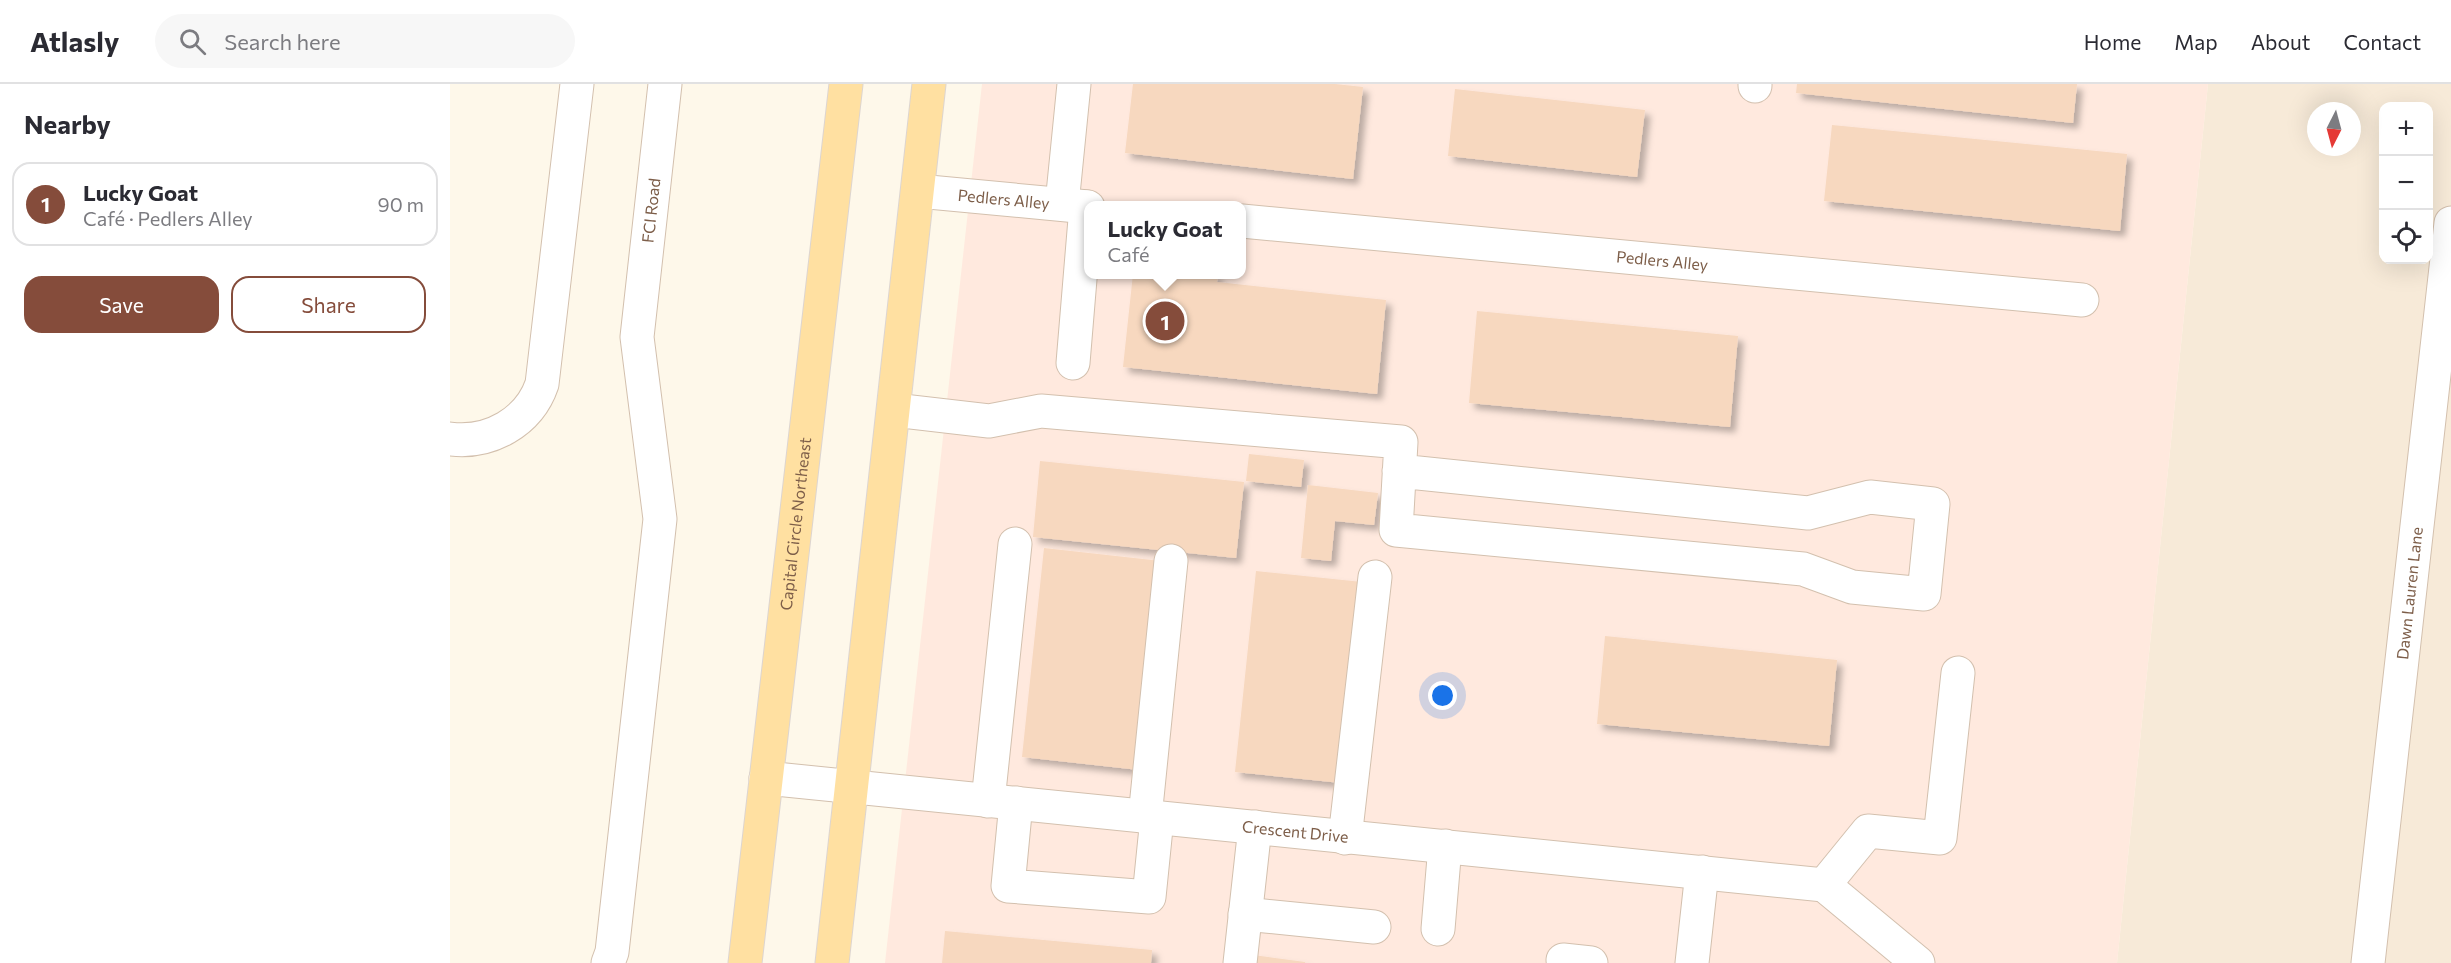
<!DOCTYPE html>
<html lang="en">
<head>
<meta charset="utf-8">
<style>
	:root { --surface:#fff; --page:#f7f7f7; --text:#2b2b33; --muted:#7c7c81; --line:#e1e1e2; --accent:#854c3b }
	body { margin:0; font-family:Commissioner,sans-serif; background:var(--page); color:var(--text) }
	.controls { position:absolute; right:18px; top:18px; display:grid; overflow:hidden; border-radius:12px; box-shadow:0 6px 24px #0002 }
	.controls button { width:54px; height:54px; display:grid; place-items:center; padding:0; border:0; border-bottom:2px solid var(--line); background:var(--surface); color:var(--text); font:30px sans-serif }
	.compass { position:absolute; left:1857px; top:18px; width:54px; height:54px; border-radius:50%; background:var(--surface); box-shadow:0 6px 24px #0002; rotate:186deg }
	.you { position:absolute; left:993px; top:612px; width:21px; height:21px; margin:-15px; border:4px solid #fff; border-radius:50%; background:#1a73e8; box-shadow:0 0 0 9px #1a73e833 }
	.badge { display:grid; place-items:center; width:39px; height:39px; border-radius:50%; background:var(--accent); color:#fff; font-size:20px; font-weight:700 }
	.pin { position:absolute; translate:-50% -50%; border:3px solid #fff; box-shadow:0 2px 6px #0006 }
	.popup { position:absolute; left:634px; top:117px; width:162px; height:78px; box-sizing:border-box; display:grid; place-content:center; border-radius:12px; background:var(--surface); filter:drop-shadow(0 2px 4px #0005); font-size:20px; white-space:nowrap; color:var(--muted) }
	.popup b { font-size:22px; color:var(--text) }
	.popup::after { content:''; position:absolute; left:50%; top:100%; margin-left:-12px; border:12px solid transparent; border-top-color:var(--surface) }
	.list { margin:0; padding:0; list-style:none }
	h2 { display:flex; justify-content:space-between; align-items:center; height:78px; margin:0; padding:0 24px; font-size:26px }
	h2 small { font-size:20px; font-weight:400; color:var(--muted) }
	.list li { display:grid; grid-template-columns:39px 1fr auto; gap:18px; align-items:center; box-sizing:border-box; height:84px; margin:0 12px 12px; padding:0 12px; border:2px solid var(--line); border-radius:18px }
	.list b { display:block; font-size:22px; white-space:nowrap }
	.list p { margin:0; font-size:20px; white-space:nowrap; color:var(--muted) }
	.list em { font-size:20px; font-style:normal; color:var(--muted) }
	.actions { display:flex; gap:12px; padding:18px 24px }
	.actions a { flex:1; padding:14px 0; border:2px solid var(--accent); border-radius:18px; text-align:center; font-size:21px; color:var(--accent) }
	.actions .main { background:var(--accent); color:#fff }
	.icon { flex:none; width:33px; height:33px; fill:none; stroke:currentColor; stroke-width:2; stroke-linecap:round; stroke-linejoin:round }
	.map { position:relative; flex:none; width:2001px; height:879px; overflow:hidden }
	header { display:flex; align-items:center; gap:36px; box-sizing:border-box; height:84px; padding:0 30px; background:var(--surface); border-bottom:2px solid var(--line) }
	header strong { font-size:28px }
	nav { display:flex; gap:33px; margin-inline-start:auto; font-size:21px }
	.search { width:420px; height:54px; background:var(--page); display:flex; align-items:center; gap:15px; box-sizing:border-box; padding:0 21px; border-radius:33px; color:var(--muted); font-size:22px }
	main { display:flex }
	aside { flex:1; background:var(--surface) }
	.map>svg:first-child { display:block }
	.residential { fill:#f7ead8; fill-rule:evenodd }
	.commercial { fill:#ffe9de; fill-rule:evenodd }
	.building { fill:#f7d8bf; filter:url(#shadow) }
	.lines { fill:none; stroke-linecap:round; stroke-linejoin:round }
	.minor-casing { stroke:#d3c0ae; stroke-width:35 }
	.major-casing { stroke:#ddd5d0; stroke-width:35 }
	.minor { stroke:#fff; stroke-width:33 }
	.major { stroke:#ffe0a1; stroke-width:33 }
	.labels { text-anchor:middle; stroke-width:4.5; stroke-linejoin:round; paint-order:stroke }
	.street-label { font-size:16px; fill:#7d5e49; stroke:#fffbf3 }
</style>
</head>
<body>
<header>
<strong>Atlasly</strong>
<div class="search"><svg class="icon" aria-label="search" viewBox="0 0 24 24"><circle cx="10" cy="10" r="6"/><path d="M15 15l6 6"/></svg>Search here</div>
<nav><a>Home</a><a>Map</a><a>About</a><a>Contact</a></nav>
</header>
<main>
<aside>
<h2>Nearby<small></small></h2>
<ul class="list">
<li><span class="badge">1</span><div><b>Lucky Goat</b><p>Café · Pedlers Alley</p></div><em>90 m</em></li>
</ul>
<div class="actions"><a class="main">Save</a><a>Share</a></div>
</aside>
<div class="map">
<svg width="2001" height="879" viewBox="0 0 2001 879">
	<defs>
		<filter id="shadow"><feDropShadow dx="5.5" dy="5.5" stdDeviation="3" flood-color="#0004"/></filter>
	</defs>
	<rect width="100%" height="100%" fill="#fef8ea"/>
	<!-- residential -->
	<path class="residential" d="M1758 0H2001V879H1667ZM1934 22H1978V176H1934ZM1866 27H1902V63H1866Z"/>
	<!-- commercial -->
	<path class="commercial" d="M532 0H1758L1667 879H435ZM638 122H792V190H638Z"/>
	<!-- building -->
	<g class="building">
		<path d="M683 0H885L913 3 903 95 675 69Z"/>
		<path d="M1347 0H1627L1623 39 1346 9Z"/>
		<path d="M1005 5 1195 26 1187 93 998 72Z"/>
		<path d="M1382 41 1677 70 1670 147 1374 117Z"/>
		<path d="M683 190H768L767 198 936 216 927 310 673 283Z"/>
		<path d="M1027 227 1288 252 1280 343 1019 319Z"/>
		<path d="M799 370 854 376 851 403 796 397Z"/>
		<path d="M590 377 794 398 786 474 583 453Z"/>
		<path d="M858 401 928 409 924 441 885 437 881 477 851 474Z"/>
		<path d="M594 464 711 477 689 686 572 673Z"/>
		<path d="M806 487 912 498 891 699 785 688Z"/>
		<path d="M1155 552 1387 576 1379 662 1147 640Z"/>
		<path d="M495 847 702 866 701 879H492Z"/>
		<path d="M803 871 855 878V879H802Z"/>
	</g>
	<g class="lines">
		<!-- minor casing -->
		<g class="minor-casing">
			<g id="minor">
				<path d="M1305 2V0"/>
				<path id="s1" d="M468 107 638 123"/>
				<path d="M612 120 624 0"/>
				<path id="s2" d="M792 137 1632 216"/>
				<path d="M623 279 636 123"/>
				<path d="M444 326 539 337 591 327 951 358 946 446 1353 485 1402 503 1474 510 1483 420 1420 413 1358 429 949 387"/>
				<path d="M0 355C40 360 79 338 92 300L127 0"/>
				<path id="s3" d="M316 694 1374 801"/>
				<path d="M538 717 565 460"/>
				<path d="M566 719 558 802 699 813 707 734"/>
				<path d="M695 733 721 477"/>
				<path d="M895 754 925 493"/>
				<path d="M1374 801 1418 747 1490 754 1508 589"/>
				<path d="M1374 801 1468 879"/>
				<path d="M795 830 924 843"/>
				<path d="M988 845 995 762"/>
				<path d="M1113 876 1141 879"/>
				<path id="s4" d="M158 879 162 868 210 435 187 253 215 0"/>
				<path d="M790 879 805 743"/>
				<path d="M1242 879 1252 788"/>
				<path id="s5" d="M1918 879 2001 139"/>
			</g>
		</g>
		<!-- major casing -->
		<g class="major-casing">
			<g id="major">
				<path id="s6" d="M295 879 396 0"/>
				<path d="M382 879 479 0"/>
			</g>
		</g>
		<!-- minor -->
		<use href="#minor" class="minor"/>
		<!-- major -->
		<use href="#major" class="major"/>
	</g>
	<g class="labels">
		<!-- street labels -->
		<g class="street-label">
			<text dy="6" stroke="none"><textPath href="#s1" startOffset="86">Pedlers Alley</textPath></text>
			<text dy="6" stroke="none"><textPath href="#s4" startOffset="758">FCI Road</textPath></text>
			<text dy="6" stroke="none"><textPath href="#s2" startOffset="422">Pedlers Alley</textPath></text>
			<text dy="6" stroke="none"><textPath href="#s6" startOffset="442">Capital Circle Northeast</textPath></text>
			<text dy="6" stroke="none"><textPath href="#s5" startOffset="372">Dawn Lauren Lane</textPath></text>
			<text dy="6" stroke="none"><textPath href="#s3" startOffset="532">Crescent Drive</textPath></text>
		</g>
	</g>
</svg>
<div class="controls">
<button>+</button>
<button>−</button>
<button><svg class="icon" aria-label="locate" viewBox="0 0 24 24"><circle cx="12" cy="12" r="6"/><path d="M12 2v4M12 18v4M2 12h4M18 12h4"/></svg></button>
</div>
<svg class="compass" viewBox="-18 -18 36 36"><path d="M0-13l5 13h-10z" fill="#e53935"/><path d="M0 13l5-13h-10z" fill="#7c7c81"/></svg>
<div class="you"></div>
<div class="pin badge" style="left:715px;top:237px">1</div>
<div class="popup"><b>Lucky Goat</b>Café</div>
</div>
</main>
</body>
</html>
